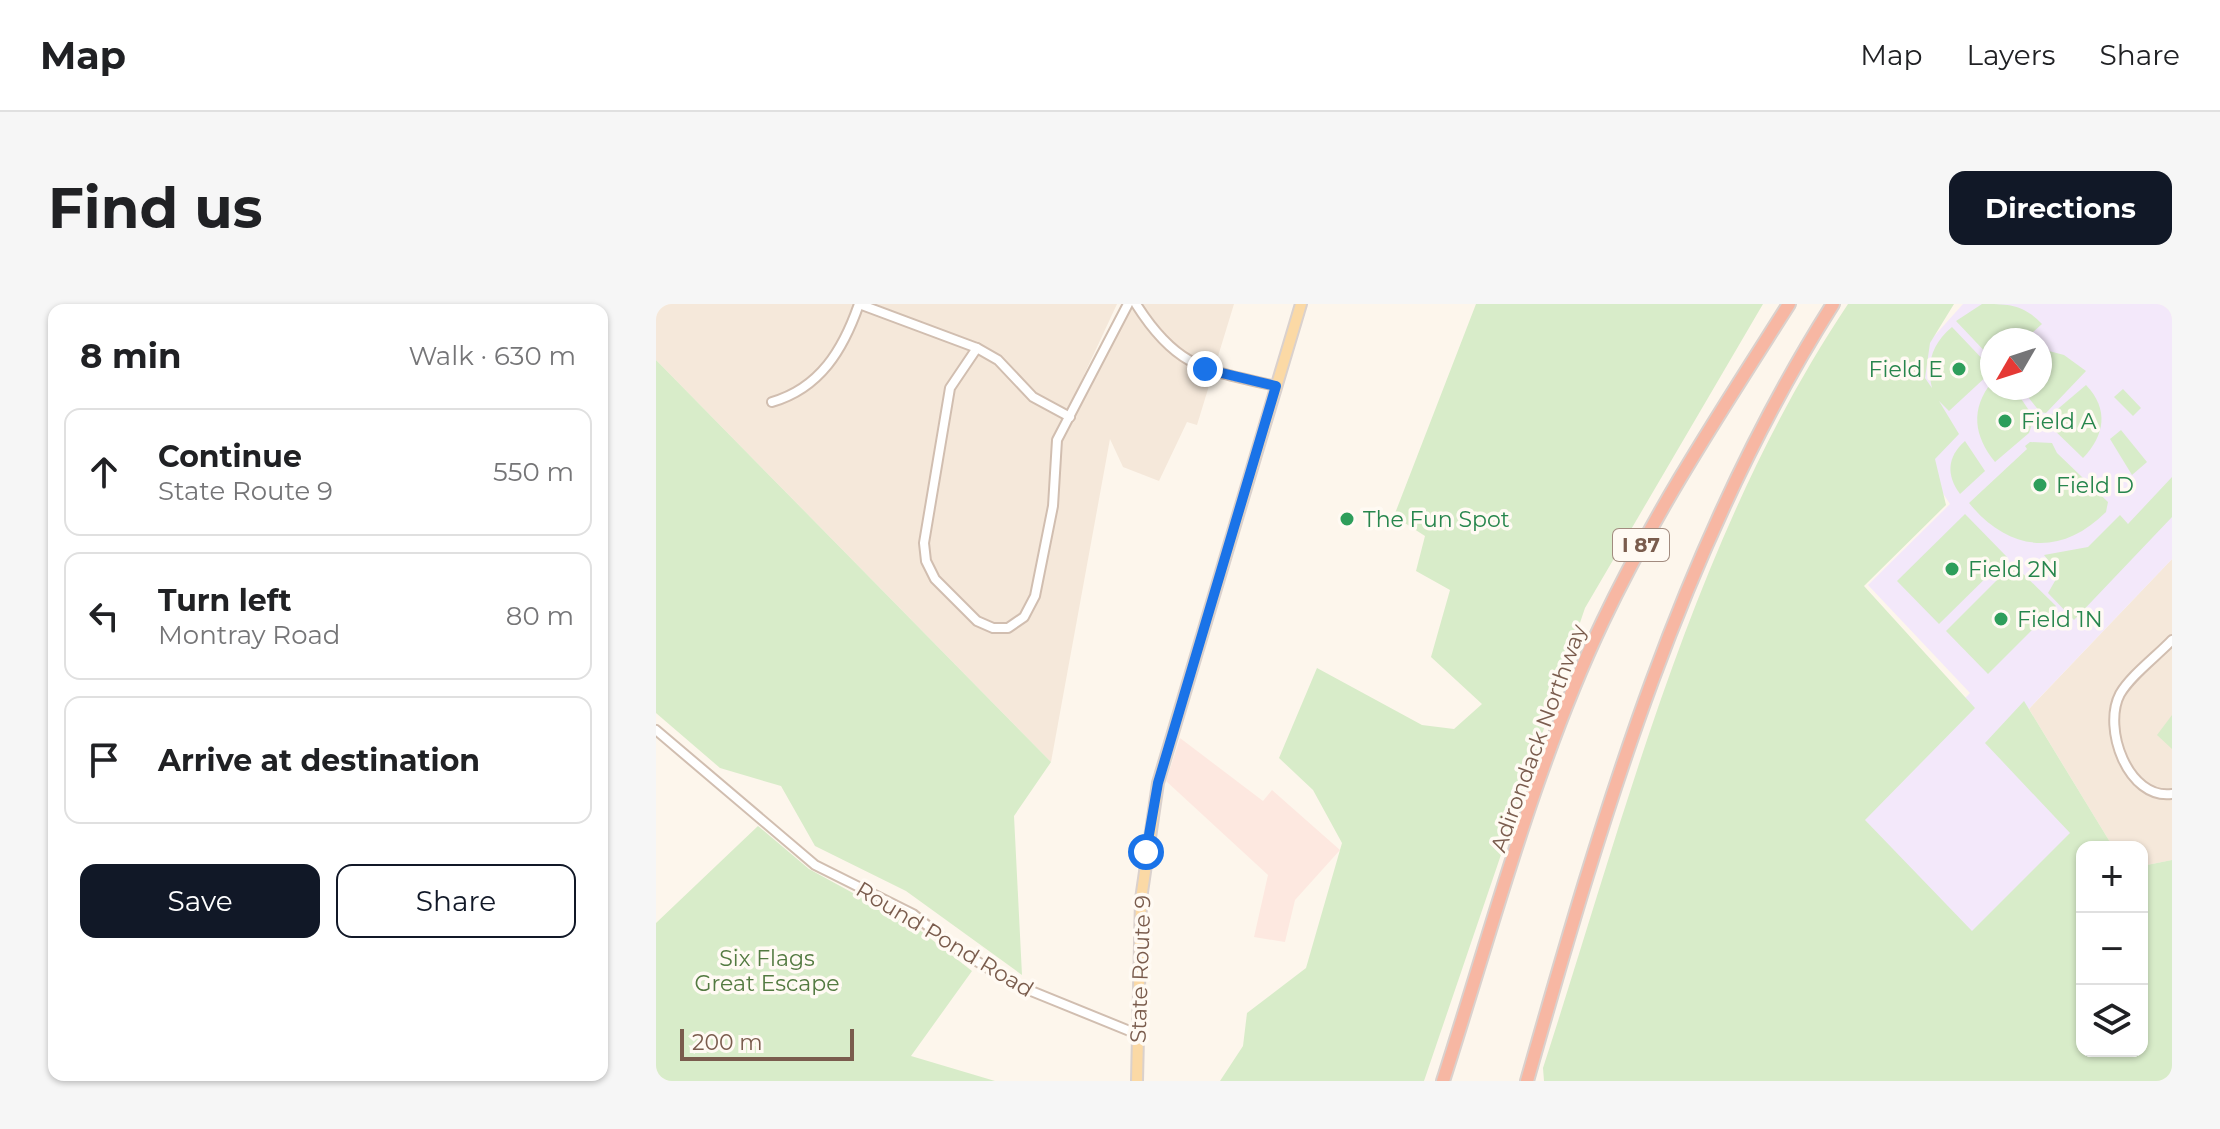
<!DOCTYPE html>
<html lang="en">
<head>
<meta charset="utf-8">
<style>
	:root { --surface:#fff; --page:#f6f6f6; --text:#202124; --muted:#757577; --line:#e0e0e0; --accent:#111827 }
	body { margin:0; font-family:Montserrat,sans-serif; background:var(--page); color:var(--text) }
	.controls { position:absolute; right:24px; bottom:24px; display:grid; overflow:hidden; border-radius:16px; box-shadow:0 2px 6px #0004 }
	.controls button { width:72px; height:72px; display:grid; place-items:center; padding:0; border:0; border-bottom:2px solid var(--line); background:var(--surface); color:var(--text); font:40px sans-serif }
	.compass { position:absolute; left:1324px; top:24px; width:72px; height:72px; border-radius:50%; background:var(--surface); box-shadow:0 2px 6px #0004; rotate:231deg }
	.scale { position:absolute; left:24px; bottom:20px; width:174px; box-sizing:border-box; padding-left:8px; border:4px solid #7a5c4d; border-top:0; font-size:22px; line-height:28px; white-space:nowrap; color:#7a5c4d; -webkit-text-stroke:6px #fffaf3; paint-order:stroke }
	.stop { position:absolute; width:24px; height:24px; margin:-18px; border:6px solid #1a73e8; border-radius:50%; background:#fff }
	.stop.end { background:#1a73e8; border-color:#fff; box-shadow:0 2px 8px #0008 }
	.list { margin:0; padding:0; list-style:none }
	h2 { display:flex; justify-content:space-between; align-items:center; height:104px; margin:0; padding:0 32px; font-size:34px }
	h2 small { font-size:26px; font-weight:400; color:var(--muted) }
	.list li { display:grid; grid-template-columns:52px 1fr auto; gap:24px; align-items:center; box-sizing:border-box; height:128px; margin:0 16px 16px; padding:0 16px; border:2px solid var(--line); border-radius:16px }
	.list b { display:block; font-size:30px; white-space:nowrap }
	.list p { margin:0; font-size:26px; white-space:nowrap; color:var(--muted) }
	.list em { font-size:26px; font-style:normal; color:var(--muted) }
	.actions { display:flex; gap:16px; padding:24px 32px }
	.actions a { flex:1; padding:18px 0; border:2px solid var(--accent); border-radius:16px; text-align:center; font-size:28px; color:var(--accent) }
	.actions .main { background:var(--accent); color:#fff }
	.icon { flex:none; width:44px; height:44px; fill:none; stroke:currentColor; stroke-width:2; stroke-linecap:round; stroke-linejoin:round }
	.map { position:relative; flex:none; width:1516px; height:777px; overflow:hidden; border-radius:16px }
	header { display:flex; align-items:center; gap:48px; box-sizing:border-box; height:112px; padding:0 40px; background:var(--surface); border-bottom:2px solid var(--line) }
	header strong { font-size:38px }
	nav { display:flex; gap:44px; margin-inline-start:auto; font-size:28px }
	.intro { display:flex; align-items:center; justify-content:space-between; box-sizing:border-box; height:192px; padding:0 48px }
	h1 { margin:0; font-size:56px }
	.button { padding:20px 36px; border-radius:16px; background:var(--accent); color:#fff; font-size:28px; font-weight:700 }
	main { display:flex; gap:48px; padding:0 48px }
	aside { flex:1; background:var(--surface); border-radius:16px; box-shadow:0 2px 6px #0004 }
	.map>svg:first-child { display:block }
	.residential { fill:#f5e8da }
	.commercial { fill:#fde8e0 }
	.education { fill:#f3e8fa; fill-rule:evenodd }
	.green { fill:#d8ecc9 }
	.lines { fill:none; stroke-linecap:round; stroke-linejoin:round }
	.minor-casing { stroke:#d1beb0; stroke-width:12 }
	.major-casing { stroke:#dad1cd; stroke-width:14 }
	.highway-casing { stroke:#dad1cd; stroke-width:16 }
	.minor { stroke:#fff; stroke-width:8 }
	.major { stroke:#fbd9a5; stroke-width:10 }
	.highway { stroke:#f7b7a3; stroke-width:12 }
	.route { stroke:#1a73e8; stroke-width:10 }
	.leisure-dot { fill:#2e9e5b; stroke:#fffaf3; stroke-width:3 }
	.labels { text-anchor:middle; stroke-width:7; stroke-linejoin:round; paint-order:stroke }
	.shield { fill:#fffaf3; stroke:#a28b7f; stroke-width:2 }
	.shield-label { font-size:20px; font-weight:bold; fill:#7a5c4d }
	.leisure-label { font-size:22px; fill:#27864d; stroke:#fffaf3; text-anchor:start }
	.street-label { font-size:22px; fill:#7a5c4d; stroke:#fffaf3 }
	.park-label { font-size:22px; fill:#537a41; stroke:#fffaf3 }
</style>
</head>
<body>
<header>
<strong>Map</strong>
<nav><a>Map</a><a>Layers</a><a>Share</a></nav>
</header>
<div class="intro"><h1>Find us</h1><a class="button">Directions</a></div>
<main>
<aside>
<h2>8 min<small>Walk · 630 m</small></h2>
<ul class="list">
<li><svg class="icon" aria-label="ahead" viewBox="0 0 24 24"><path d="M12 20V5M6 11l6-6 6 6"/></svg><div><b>Continue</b><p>State Route 9</p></div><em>550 m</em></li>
<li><svg class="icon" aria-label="left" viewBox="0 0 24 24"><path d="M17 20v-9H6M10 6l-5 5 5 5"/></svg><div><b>Turn left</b><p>Montray Road</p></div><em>80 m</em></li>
<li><svg class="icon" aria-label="arrive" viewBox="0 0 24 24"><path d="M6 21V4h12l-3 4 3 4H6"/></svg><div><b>Arrive at destination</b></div></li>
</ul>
<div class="actions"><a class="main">Save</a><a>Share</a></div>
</aside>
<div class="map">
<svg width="1516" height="777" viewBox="0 0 1516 777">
	<rect width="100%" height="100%" fill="#fdf6ec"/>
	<!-- residential -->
	<g class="residential">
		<path d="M0 0H461L415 99 423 102 477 0H578L541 121 531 118 503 177 467 163 454 135 395 458 0 56Z"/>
		<path d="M1516 255V556L1486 562V543H1457L1373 405Z"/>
	</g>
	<!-- commercial -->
	<path class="commercial" d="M524 434 607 497 616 486 684 546 639 596 629 638 598 633 612 571 510 477Z"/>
	<!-- education -->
	<path class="education" d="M1307 0H1516V255L1343 436 1432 527 1320 647 1193 513 1314 389 1212 281 1294 200 1266 158 1255 58ZM1336 36H1384V84H1336Z"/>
	<!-- green -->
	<g class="green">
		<path d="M820 0H1107L929 304 768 777H564L587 742 591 709 650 664 686 539 657 486 623 454 661 364 766 421 798 425 826 400 775 353 794 286 760 267 769 232 738 212Z"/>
		<path d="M1192 0H1298L1274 39 1269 74 1276 84C1270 59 1276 40 1296 23L1334 63 1333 70 1293 107 1283 97 1303 130 1279 155 1290 201 1208 282 1319 404 1209 516 1316 627 1414 529 1329 439 1368 397 1457 543H1426V747H1486V562L1516 556V777H888L887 764C971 505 1039 229 1192 0Z"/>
		<path d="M1326 0C1352 0 1367 0 1386 20L1368 36H1336V55L1300 17Z"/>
		<path d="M1393 47 1408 51 1430 67 1390 109 1384 108 1365 84H1384V48Z"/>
		<path d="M0 56 395 458 358 512 366 671 250 587 159 542 125 482 64 464 0 409Z"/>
		<path d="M1336 78V84H1358L1378 114 1373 129 1339 158C1318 132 1314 105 1336 78Z"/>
		<path d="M1430 81C1453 105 1449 131 1427 154L1393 121 1397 109Z"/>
		<path d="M1467 85 1485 104 1477 112 1458 93Z"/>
		<path d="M1465 126 1491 158 1476 171 1454 135Z"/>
		<path d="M1309 137 1329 167 1304 190C1290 171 1291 153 1309 137Z"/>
		<path d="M1374 138 1396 139 1401 149 1452 198 1450 208C1405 253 1353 248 1313 199L1371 145 1369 142Z"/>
		<path d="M1516 173V213L1418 316 1392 289 1403 270 1388 251 1432 243 1464 211 1472 220Z"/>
		<path d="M1309 210 1351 253 1283 320 1241 277Z"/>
		<path d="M1357 260 1400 302 1332 370 1290 327Z"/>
		<path d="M1516 411V445L1501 431Z"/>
		<path d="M102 522 153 565 261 624 316 667 255 752 339 777H0V619Z"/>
	</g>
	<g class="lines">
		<!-- minor casing -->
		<g class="minor-casing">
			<g id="minor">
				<path d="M203 0 321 44 342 56 377 93 414 113"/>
				<path d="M480 0C521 65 550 66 620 82"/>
				<path d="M321 44 294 84 268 239 270 257 279 275 321 317 337 324H352L368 313 379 292 397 202 401 136 472 0"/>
				<path d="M116 98C164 84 187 46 203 0"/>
				<path d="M1516 336C1501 352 1475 371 1464 390 1446 424 1472 496 1516 490"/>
				<path d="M0 426 159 561 257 610 299 644 358 680 481 730"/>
			</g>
		</g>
		<!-- major casing -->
		<g class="major-casing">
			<path id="major" d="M481 777 485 595 502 479 645 0"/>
		</g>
		<!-- highway casing -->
		<g class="highway-casing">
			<g id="highway">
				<path d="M787 777C836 625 878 463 946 319 999 207 1067 104 1133 0"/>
				<path d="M871 777C947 509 1027 236 1177 0"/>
			</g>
		</g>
		<!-- minor -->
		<use href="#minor" class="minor"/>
		<!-- major -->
		<use href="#major" class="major"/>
		<!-- highway -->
		<use href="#highway" class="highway"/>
	</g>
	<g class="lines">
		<!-- route -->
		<path class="route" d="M490 548 502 479 620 82 549 65"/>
	</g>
	<!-- markers -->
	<g class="leisure-dot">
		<circle cx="1303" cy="65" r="8"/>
		<circle cx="1349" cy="117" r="8"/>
		<circle cx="1384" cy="181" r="8"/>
		<circle cx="691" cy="215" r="8"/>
		<circle cx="1296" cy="265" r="8"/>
		<circle cx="1345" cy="315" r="8"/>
	</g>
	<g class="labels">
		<!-- shield labels -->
		<rect class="shield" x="957" y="225" width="56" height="32" rx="6"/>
		<g class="shield-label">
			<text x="985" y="248">I 87</text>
		</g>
		<!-- leisure labels -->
		<g class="leisure-label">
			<text x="1287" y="73" text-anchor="end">Field E</text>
			<text x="1365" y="125">Field A</text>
			<text x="1400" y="189">Field D</text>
			<text x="707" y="223">The Fun Spot</text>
			<text x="1312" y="273">Field 2N</text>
			<text x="1361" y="323">Field 1N</text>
		</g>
		<!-- street labels -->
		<g class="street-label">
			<text transform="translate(882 434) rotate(-70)" y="8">Adirondack Northway</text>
			<text transform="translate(289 635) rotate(31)" y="8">Round Pond Road</text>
			<text transform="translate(484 665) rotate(-88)" y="8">State Route 9</text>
		</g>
		<!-- park labels -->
		<g class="park-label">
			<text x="111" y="662">Six Flags<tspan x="111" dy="25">Great Escape</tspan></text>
		</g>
	</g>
</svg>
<div class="controls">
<button>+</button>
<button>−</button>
<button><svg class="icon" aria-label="layers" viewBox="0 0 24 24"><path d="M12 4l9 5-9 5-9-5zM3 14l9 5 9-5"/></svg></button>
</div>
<svg class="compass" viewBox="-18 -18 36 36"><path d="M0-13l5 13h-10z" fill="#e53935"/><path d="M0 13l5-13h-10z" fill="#757577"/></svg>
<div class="scale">200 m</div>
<div class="stop" style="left:490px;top:548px"></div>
<div class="stop end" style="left:549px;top:65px"></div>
</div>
</main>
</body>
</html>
